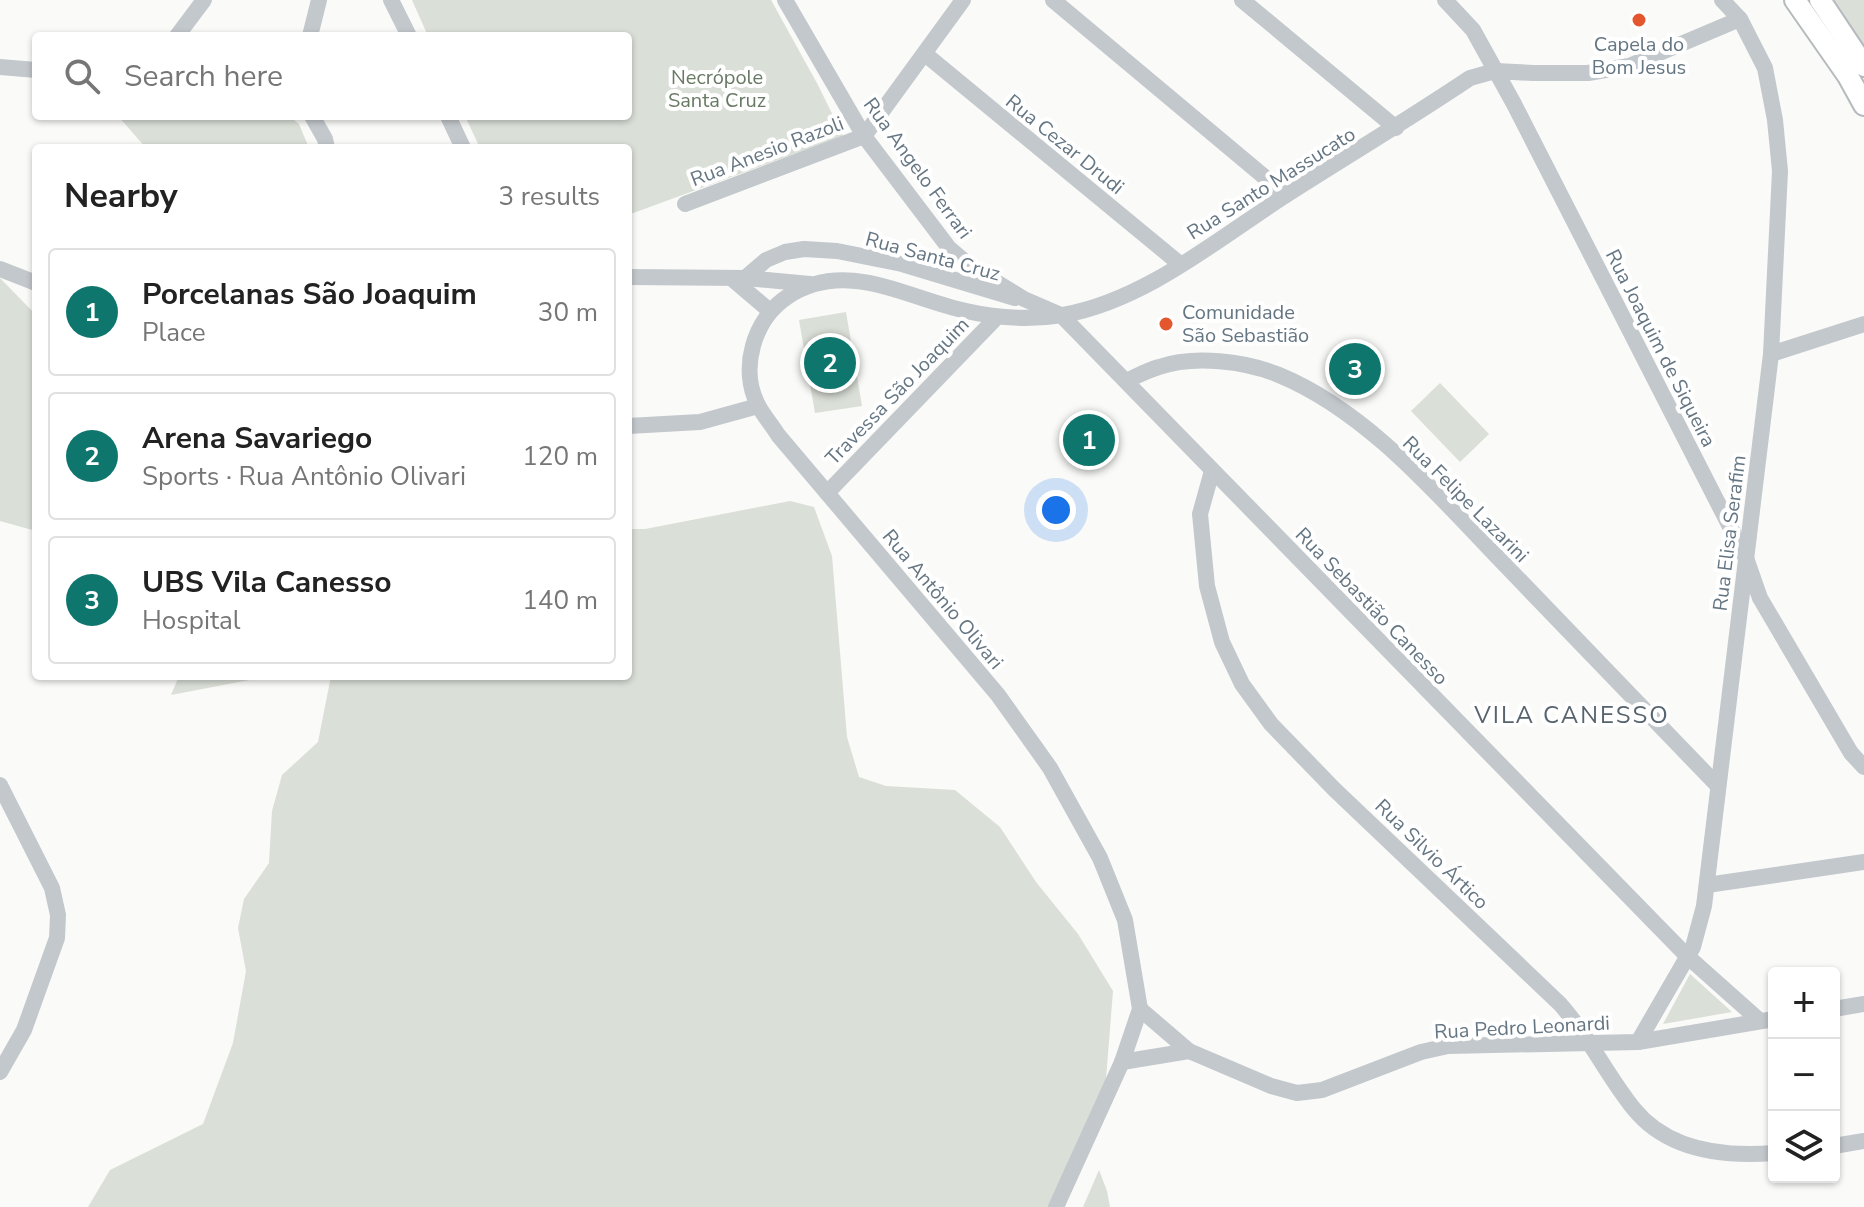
<!DOCTYPE html>
<html lang="en">
<head>
<meta charset="utf-8">
<style>
	:root { --surface:#fff; --page:#f2f2f2; --text:#222; --muted:#767676; --line:#e0e0e0; --accent:#0f766e }
	body { margin:0; font-family:"Nunito Sans",sans-serif; background:var(--page); color:var(--text) }
	.controls { position:absolute; right:24px; bottom:24px; display:grid; overflow:hidden; border-radius:8px; box-shadow:0 2px 6px #0004 }
	.controls button { width:72px; height:72px; display:grid; place-items:center; padding:0; border:0; border-bottom:2px solid var(--line); background:var(--surface); color:var(--text); font:40px sans-serif }
	.you { position:absolute; left:1056px; top:510px; width:28px; height:28px; margin:-20px; border:6px solid #fff; border-radius:50%; background:#1a73e8; box-shadow:0 0 0 12px #1a73e833 }
	.badge { display:grid; place-items:center; width:52px; height:52px; border-radius:50%; background:var(--accent); color:#fff; font-size:26px; font-weight:700 }
	.pin { position:absolute; translate:-50% -50%; border:4px solid #fff; box-shadow:0 2px 8px #0006 }
	.list { margin:0; padding:0; list-style:none }
	h2 { display:flex; justify-content:space-between; align-items:center; height:104px; margin:0; padding:0 32px; font-size:34px }
	h2 small { font-size:26px; font-weight:400; color:var(--muted) }
	.list li { display:grid; grid-template-columns:52px 1fr auto; gap:24px; align-items:center; box-sizing:border-box; height:128px; margin:0 16px 16px; padding:0 16px; border:2px solid var(--line); border-radius:8px }
	.list b { display:block; font-size:30px; white-space:nowrap }
	.list p { margin:0; font-size:26px; white-space:nowrap; color:var(--muted) }
	.list em { font-size:26px; font-style:normal; color:var(--muted) }
	.icon { flex:none; width:44px; height:44px; fill:none; stroke:currentColor; stroke-width:2; stroke-linecap:round; stroke-linejoin:round }
	.map { position:relative; flex:none; width:1864px; height:1207px; overflow:hidden }
	.search { position:absolute; background:var(--surface); box-shadow:0 2px 6px #0004; left:32px; top:32px; width:600px; height:88px; display:flex; align-items:center; gap:20px; box-sizing:border-box; padding:0 28px; border-radius:8px; color:var(--muted); font-size:30px }
	.panel { position:absolute; background:var(--surface); box-shadow:0 2px 6px #0004; left:32px; top:144px; width:600px; height:536px; border-radius:8px }
	.map>svg:first-child { display:block }
	.green { fill:#dadfd7 }
	.lines { fill:none; stroke-linecap:round; stroke-linejoin:round }
	.major-casing { stroke:#b5babe; stroke-width:24 }
	.minor { stroke:#c3c8cc; stroke-width:16 }
	.major { stroke:#fff; stroke-width:20 }
	.poi-dot { fill:#e4572e; stroke:#fff; stroke-width:3 }
	.labels { text-anchor:middle; stroke-width:8; stroke-linejoin:round; paint-order:stroke }
	.poi-label { font-size:20px; fill:#657683; stroke:#fff }
	.park-label { font-size:20px; fill:#687a64; stroke:#fff }
	.street-label { font-size:20px; fill:#657683; stroke:#fff }
	.quarter-label { font-size:24px; letter-spacing:2px; fill:#57646e; stroke:#fff }
</style>
</head>
<body>
<div class="map">
<svg width="1864" height="1207" viewBox="0 0 1864 1207">
	<rect width="100%" height="100%" fill="#fafaf8"/>
	<!-- green -->
	<g class="green">
		<path d="M412 0H771L818 85 843 136 628 215V148H480L465 116H628V36H428Z"/>
		<path d="M1821 0H1864V55Z"/>
		<path d="M118 116H289L299 124 309 148H146Z"/>
		<path d="M0 278 36 315V531L0 521Z"/>
		<path d="M846 312 862 406 815 413 799 320Z"/>
		<path d="M1440 383 1489 434 1460 462 1411 411Z"/>
		<path d="M790 501 814 507 832 556 847 737 859 777 886 786 955 790 1000 827 1036 882 1078 934 1113 991 1106 1079 1049 1207H88L110 1170 203 1124 233 1043 246 971 238 928 244 899 269 863 272 811 282 775 318 742 331 676H628V529H645Z"/>
		<path d="M179 676H271L171 695Z"/>
		<path d="M1690 974 1732 1012 1663 1024Z"/>
		<path d="M1099 1170 1107 1191 1110 1207H1083Z"/>
	</g>
	<g class="lines">
		<!-- major casing -->
		<g class="major-casing">
			<g id="major">
				<path d="M1795 0 1848 76 1864 105"/>
				<path d="M1820 0 1864 66"/>
			</g>
		</g>
		<!-- minor -->
		<g class="minor">
			<path d="M391 0 409 36"/>
			<path d="M785 0 864 136 949 248 970 266 1024 299 1061 315 1687 956 1760 1021"/>
			<path d="M1053 0 1286 195"/>
			<path d="M1242 0 1396 128"/>
			<path d="M1445 0 1473 30 1514 104 1746 558 1760 598 1851 753 1864 767"/>
			<path d="M177 36 204 0"/>
			<path d="M310 36 319 0"/>
			<path d="M925 54 1180 264"/>
			<path d="M0 67 36 70"/>
			<path d="M312 116 325 139 327 148"/>
			<path d="M448 116 463 148"/>
			<path d="M685 204 864 136 963 0"/>
			<path d="M0 269 36 283"/>
			<path d="M628 277 745 278 810 284"/>
			<path d="M731 278 770 311"/>
			<path d="M745 278 766 260 785 252 804 249 837 251 902 264 1015 298"/>
			<path d="M1771 354 1864 324"/>
			<path d="M1126 381C1137 376 1148 370 1159 367 1194 355 1245 361 1279 375 1369 412 1441 499 1508 568 1578 641 1648 713 1718 786"/>
			<path d="M628 426 700 422 758 406"/>
			<path d="M1212 471 1200 514 1207 586 1222 642 1242 684 1271 724 1334 789 1560 1004C1589 1036 1607 1076 1634 1109 1668 1151 1724 1157 1774 1153"/>
			<path d="M827 493 997 317"/>
			<path d="M0 785 52 888 58 915 57 938 24 1030 0 1072"/>
			<path d="M1707 885 1864 862"/>
			<path d="M1140 1009 1189 1051 1271 1086 1297 1093 1322 1090 1421 1052 1448 1046 1638 1042 1774 1019"/>
			<path d="M1834 1009 1864 1004"/>
			<path d="M1638 1042 1693 947 1704 906 1771 354 1780 171 1775 120 1765 68 1740 19 1722 0"/>
			<path d="M1122 1062 1189 1051"/>
			<path d="M1834 1146 1864 1141"/>
			<path d="M1056 1207 1122 1062 1140 1009 1125 920 1100 858 1050 768 998 695 778 435C772 425 763 415 758 405 739 369 754 319 787 297 846 258 906 298 966 311 997 318 1031 320 1063 315 1144 301 1218 239 1286 195 1347 156 1409 119 1470 78L1495 71 1533 73H1588L1629 66 1740 19"/>
		</g>
		<!-- major -->
		<use href="#major" class="major"/>
	</g>
	<!-- markers -->
	<g class="poi-dot">
		<circle cx="1639" cy="20" r="8"/>
		<circle cx="1166" cy="324" r="8"/>
	</g>
	<g class="labels">
		<!-- poi labels -->
		<g class="poi-label">
			<text x="1639" y="51">Capela do<tspan x="1639" dy="23">Bom Jesus</tspan></text>
			<text x="1182" y="319" text-anchor="start">Comunidade<tspan x="1182" dy="23">São Sebastião</tspan></text>
		</g>
		<!-- park labels -->
		<g class="park-label">
			<text x="717" y="84">Necrópole<tspan x="717" dy="23">Santa Cruz</tspan></text>
		</g>
		<!-- street labels -->
		<g class="street-label">
			<text transform="translate(1065 144) rotate(39)" y="7">Rua Cezar Drudi</text>
			<text transform="translate(767 151) rotate(-21)" y="7">Rua Anesio Razoli</text>
			<text transform="translate(918 168) rotate(54)" y="7">Rua Angelo Ferrari</text>
			<text transform="translate(1271 183) rotate(-32)" y="7">Rua Santo Massucato</text>
			<text transform="translate(933 256) rotate(15)" y="7">Rua Santa Cruz</text>
			<text transform="translate(1661 348) rotate(63)" y="7">Rua Joaquim de Siqueira</text>
			<text transform="translate(897 391) rotate(-46)" y="7">Travessa São Joaquim</text>
			<text transform="translate(1466 499) rotate(45)" y="7">Rua Felipe Lazarini</text>
			<text transform="translate(1729 533) rotate(-83)" y="7">Rua Elisa Serafim</text>
			<text transform="translate(943 599) rotate(50)" y="7">Rua Antônio Olivari</text>
			<text transform="translate(1372 606) rotate(46)" y="7">Rua Sebastião Canesso</text>
			<text transform="translate(1432 854) rotate(44)" y="7">Rua Silvio Ártico</text>
			<text transform="translate(1522 1027) rotate(-3)" y="7">Rua Pedro Leonardi</text>
		</g>
		<!-- quarter labels -->
		<g class="quarter-label">
			<text x="1572" y="723">VILA CANESSO</text>
		</g>
	</g>
</svg>
<div class="controls">
<button>+</button>
<button>−</button>
<button><svg class="icon" aria-label="layers" viewBox="0 0 24 24"><path d="M12 4l9 5-9 5-9-5zM3 14l9 5 9-5"/></svg></button>
</div>
<div class="you"></div>
<div class="pin badge" style="left:1089px;top:440px">1</div>
<div class="pin badge" style="left:830px;top:363px">2</div>
<div class="pin badge" style="left:1355px;top:369px">3</div>
<div class="search"><svg class="icon" aria-label="search" viewBox="0 0 24 24"><circle cx="10" cy="10" r="6"/><path d="M15 15l6 6"/></svg>Search here</div>
<section class="panel">
<h2>Nearby<small>3 results</small></h2>
<ul class="list">
<li><span class="badge">1</span><div><b>Porcelanas São Joaquim</b><p>Place</p></div><em>30 m</em></li>
<li><span class="badge">2</span><div><b>Arena Savariego</b><p>Sports · Rua Antônio Olivari</p></div><em>120 m</em></li>
<li><span class="badge">3</span><div><b>UBS Vila Canesso</b><p>Hospital</p></div><em>140 m</em></li>
</ul>
</section>
</div>
</body>
</html>
